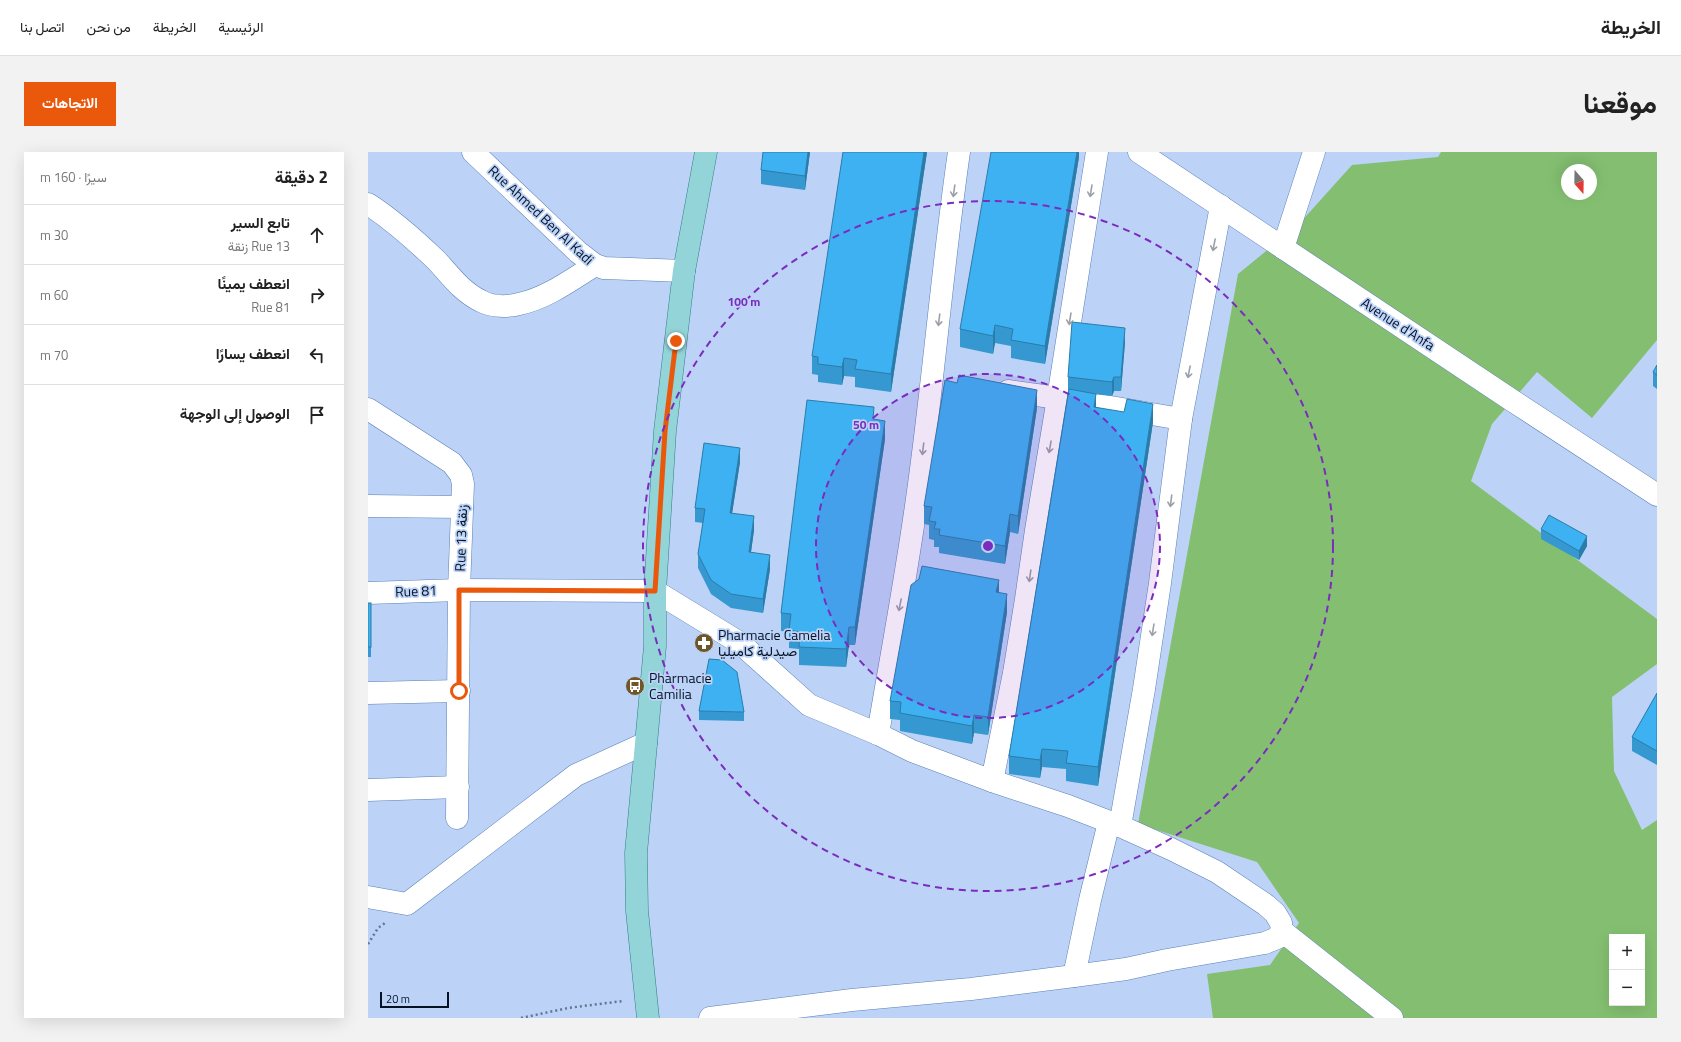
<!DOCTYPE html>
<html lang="ar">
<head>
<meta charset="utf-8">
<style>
	:root { --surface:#fff; --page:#f2f2f2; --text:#222; --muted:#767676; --line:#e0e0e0; --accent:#ea580c }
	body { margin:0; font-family:"Titillium Web",Vazirmatn,sans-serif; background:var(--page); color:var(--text); direction:rtl }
	.controls { position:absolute; right:12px; bottom:12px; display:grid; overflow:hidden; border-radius:0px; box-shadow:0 4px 16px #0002 }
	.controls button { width:36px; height:36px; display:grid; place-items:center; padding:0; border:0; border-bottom:1px solid var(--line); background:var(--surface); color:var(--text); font:20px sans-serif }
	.compass { position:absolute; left:1193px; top:12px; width:36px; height:36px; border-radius:50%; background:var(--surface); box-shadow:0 4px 16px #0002; rotate:160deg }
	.scale { position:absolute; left:12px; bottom:10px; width:69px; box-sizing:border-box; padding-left:4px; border:2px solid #051226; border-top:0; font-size:11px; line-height:14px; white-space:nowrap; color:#051226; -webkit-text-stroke:3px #bcd3f7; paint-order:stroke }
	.stop { position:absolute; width:12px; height:12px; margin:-9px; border:3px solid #ea580c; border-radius:50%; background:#fff }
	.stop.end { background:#ea580c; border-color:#fff; box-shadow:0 1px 4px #0008 }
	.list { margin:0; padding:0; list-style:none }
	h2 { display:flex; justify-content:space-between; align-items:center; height:52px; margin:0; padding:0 16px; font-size:17px }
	h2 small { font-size:13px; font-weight:400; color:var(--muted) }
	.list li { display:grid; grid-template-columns:26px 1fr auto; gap:12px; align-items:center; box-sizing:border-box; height:60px; padding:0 16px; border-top:1px solid var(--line) }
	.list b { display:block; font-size:15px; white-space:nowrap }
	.list p { margin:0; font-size:13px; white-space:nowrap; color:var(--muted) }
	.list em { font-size:13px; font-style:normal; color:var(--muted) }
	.icon { flex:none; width:22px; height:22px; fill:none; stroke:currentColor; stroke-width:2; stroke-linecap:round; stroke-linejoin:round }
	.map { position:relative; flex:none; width:1289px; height:866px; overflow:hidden; direction:ltr; border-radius:0px }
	header { display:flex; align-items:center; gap:24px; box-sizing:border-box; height:56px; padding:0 20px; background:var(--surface); border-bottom:1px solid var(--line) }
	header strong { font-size:19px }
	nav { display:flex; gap:22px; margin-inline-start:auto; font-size:14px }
	.intro { display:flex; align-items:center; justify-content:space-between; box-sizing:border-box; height:96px; padding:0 24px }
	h1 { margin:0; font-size:28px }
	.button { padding:10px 18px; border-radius:0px; background:var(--accent); color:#fff; font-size:14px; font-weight:700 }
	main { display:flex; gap:24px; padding:0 24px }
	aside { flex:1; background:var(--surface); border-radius:0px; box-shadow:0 4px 16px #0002 }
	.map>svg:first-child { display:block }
	.green { fill:#84bf71; fill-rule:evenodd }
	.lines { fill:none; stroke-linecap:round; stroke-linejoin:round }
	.minor-casing { stroke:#5b7fb6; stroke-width:23 }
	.major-casing { stroke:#327e88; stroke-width:23 }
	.path { stroke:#637591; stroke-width:2.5; stroke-dasharray:2 3; stroke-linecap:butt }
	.minor { stroke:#fff; stroke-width:22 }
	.major { stroke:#92d4d7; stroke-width:22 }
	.wall { fill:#3598d0 }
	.shaded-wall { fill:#2b7ca9 }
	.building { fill:#3eb1f2; stroke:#2b7ca9 }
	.oneway { stroke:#9ba0a8 }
	.route { stroke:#ea580c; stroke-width:5 }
	.ring { fill:none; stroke:#7b2cbf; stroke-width:2; stroke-dasharray:7 5 }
	.labels { text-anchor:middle; stroke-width:3.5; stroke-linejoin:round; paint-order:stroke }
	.street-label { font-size:14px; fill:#051226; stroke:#bcd3f7 }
	.poi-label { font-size:14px; fill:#051226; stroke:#bcd3f7; text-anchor:start }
	.centre { fill:#7b2cbf; stroke:#bcd3f7; stroke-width:2 }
	.ring-label { font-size:12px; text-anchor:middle; font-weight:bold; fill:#7b2cbf; stroke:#bcd3f7; stroke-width:3.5; stroke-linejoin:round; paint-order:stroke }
</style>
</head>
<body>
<header>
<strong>الخريطة</strong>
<nav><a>الرئيسية</a><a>الخريطة</a><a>من نحن</a><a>اتصل بنا</a></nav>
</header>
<div class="intro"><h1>موقعنا</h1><a class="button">الاتجاهات</a></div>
<main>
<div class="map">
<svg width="1289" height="866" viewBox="0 0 1289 866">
	<rect width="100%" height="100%" fill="#bcd3f7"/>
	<!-- green -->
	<path class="green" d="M1073 0H1289V188L1224 266 1169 220 1124 272 1103 329 1289 467V512L1244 545 1246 619 1274 678 1289 668V866H845L839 822 902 813 931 771 889 710 770 672 870 122 930 73 984 13 1070 5ZM1199 18H1223V42H1199ZM1244 785H1274V851H1244Z"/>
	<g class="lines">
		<!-- minor casing -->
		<g class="minor-casing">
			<g id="minor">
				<path d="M105 0 210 100 227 113 236 116 316 119"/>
				<path d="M771 0 1145 249 1289 343"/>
				<path d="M0 52C25 68 47 88 68 108 82 123 94 140 113 149 124 155 139 155 151 152 179 146 203 128 227 113"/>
				<path d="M915 96 946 0"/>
				<path d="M640 239 690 246 813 267"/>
				<path d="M0 257 84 311 93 323 95 332 91 438 89 666"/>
				<path d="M0 354 94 355"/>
				<path d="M0 441 91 438 287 439 372 491 441 553 510 582 544 599 624 629 700 654 752 674 803 697 849 720 898 753 907 761 913 771 914 779 909 786 897 791 799 808 758 817 706 824 603 837 484 848 342 866"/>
				<path d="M0 541 91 539"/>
				<path d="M510 582C524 499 540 416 551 332 566 222 575 110 591 0"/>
				<path d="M624 629 646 521 658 447 668 378 690 246 729 0"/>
				<path d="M0 638 90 635"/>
				<path d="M752 674 776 537 792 431 813 267 853 54"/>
				<path d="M0 745 39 752 208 623 278 591"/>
				<path d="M914 779 1024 866"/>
				<path d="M706 824 722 748 741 670"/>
			</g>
		</g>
		<!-- major casing -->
		<g class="major-casing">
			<path id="major" d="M280 866 269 759 268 701 287 494V439L297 279 316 119 338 0"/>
		</g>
		<!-- path -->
		<g class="path">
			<path d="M0 792 10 776 17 771"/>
			<path d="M153 866 200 856 255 849"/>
		</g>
		<!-- minor -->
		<use href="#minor" class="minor"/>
		<!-- major -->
		<use href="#major" class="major"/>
	</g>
	<!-- wall -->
	<g class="wall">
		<path d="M442 0 437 38 393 32V18Z"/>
		<path d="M559 0 523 240 487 235V225L476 224 474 233 450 230V223L444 222V204Z"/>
		<path d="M711 0V5L677 212 643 206V194L627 191 625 202 592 195V177Z"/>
		<path d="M757 190 753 239H746L744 244 724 242 728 255 785 270 730 634 698 629V617L674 615 672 626 641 622V604L700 239V225Z"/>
		<path d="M1289 213V237L1285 234V220Z"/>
		<path d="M669 256 650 382 642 380 637 412 571 401V395H566V388L561 387V373L556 372V354Z"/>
		<path d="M506 267 517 287 487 493H481L478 515 431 513V497L421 496V480L413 479V461Z"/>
		<path d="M372 310 364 361 386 378 383 400 402 417 395 461 363 456 343 442 330 416V402L335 371 327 370V356Z"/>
		<path d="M1173 377 1219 394 1211 408 1173 387Z"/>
		<path d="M631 441 639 460 620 583 606 581 604 592 532 579V568L522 567V549Z"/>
		<rect x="0" y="451" width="3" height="54"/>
		<path d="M1289 541V613L1264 599V585Z"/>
		<path d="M331 559 376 560V569L331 568Z"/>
	</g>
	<!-- shaded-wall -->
	<g class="shaded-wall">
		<path d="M440 0H442L437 38V24Z"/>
		<path d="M556 0H559L523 240V222Z"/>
		<path d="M709 0H711V5L677 212V194Z"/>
		<path d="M627 173V191L625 202V184Z"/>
		<path d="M757 176V190L753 239V225Z"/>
		<path d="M476 206V224L474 233V215Z"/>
		<path d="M746 225V239L744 244V230Z"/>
		<path d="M669 238V256L650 382V364Z"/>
		<path d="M728 242V260L726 255Z"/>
		<path d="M785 252V270L730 634V615Z"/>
		<path d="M517 269V287L487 493V475Z"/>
		<path d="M372 296V310L362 375V361Z"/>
		<path d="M642 362V380L637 412V394Z"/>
		<path d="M386 364V378L381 414V400Z"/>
		<path d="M1219 384V394L1211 408V399Z"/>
		<path d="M402 403V417L395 461V447Z"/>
		<path d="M631 428V446L628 440Z"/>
		<path d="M639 442V460L620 583V565Z"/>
		<path d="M481 475V493L478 515V497Z"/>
		<path d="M606 563V581L604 592V574Z"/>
		<path d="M674 597V615L672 626V608Z"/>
	</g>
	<!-- building -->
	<g class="building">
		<path d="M395 0H440L437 24 393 18Z"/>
		<path d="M475 0H556L523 222 487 217 489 208 476 206 474 215 450 212V205L444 204Z"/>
		<path d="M623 0H709L677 194 643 188 645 177 627 173 625 184 592 177Z"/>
		<path d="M704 170 757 176 753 225H746L744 230 700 225Z"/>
		<path d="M1289 213V223L1285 220Z"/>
		<path d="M591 223 669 238 650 364 642 362 637 394 571 383 572 377H566L568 370 561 369 564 355 556 354 577 228 589 231Z"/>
		<path d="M701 237 728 242 726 255 756 260 759 247 785 252 730 615 698 611 700 599 674 597 672 608 641 604Z"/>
		<path d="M439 248 506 255 505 267 517 269 487 475H481L478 497 431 495 432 480 421 478 423 462 413 461Z"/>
		<path d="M336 291 372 296 362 361 386 364 381 400 402 403 395 447 363 442 343 428 330 402 337 357 327 356Z"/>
		<path d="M1181 363 1219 384 1211 399 1173 377Z"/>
		<path d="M554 414 631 428 628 440 639 442 620 565 606 563 604 574 532 561 533 550 522 549 543 433 551 427Z"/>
		<rect x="0" y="451" width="3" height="44"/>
		<path d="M341 507 354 508 369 520 376 560 331 559Z"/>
		<path d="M1289 541V599L1264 585Z"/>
	</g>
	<!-- one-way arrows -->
	<defs><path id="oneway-shaft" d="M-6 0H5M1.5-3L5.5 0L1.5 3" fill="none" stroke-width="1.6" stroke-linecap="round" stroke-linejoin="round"/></defs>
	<g class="oneway">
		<use href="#oneway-shaft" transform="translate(586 39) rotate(98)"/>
		<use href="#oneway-shaft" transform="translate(723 39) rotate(99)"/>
		<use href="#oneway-shaft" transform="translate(846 93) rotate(101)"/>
		<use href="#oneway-shaft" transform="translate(702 167) rotate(99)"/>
		<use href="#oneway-shaft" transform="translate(571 168) rotate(97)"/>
		<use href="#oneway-shaft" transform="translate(821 220) rotate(101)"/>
		<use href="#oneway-shaft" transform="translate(682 295) rotate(100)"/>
		<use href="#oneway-shaft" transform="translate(555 297) rotate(97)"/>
		<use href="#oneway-shaft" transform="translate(803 349) rotate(97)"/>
		<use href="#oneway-shaft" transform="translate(662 424) rotate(98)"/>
		<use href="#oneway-shaft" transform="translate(532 453) rotate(101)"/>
		<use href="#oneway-shaft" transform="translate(785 478) rotate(99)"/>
	</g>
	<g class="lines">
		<!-- route -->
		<path class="route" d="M91 539V438L287 439 297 279 308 189"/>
	</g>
	<!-- distance rings -->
	<circle cx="620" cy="394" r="172" fill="#7b2cbf" fill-opacity=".12"/>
	<g class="ring">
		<circle cx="620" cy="394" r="172"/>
		<circle cx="620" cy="394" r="345"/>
	</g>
	<!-- icons -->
	<defs>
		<g id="pharmacy-disc" transform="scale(1)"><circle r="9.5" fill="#705527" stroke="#bcd3f7"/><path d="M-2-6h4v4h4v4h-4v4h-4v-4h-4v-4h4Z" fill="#fff"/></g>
		<g id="bus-disc" transform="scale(1)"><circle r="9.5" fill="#705527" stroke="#bcd3f7"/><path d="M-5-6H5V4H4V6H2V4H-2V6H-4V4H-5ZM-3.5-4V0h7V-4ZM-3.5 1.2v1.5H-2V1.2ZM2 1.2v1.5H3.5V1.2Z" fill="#fff"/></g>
	</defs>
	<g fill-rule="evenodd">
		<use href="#pharmacy-disc" x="336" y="491"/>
		<use href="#bus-disc" x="267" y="534"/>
	</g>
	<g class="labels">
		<!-- street labels -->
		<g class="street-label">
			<text transform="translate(173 63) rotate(43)" y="5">Rue Ahmed Ben Al Kadi</text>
			<text transform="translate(1030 172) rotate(33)" y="5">Avenue d'Anfa</text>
			<text transform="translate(93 386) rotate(-88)" y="5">Rue 13 زنقة</text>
			<text transform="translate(48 439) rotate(-2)" y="5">Rue 81</text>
		</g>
		<!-- poi labels -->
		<g class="poi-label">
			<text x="350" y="488">Pharmacie Camelia<tspan x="350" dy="16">صيدلية كاميليا</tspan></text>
			<text x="281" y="531">Pharmacie<tspan x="281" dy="16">Camilia</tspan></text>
		</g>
	</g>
	<circle cx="620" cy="394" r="6" class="centre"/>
	<g class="ring-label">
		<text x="376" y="154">100 m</text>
		<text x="498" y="277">50 m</text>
	</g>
</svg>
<div class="controls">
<button>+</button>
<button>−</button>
</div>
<svg class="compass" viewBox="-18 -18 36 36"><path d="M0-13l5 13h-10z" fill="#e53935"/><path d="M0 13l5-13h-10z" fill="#767676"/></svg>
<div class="scale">20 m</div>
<div class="stop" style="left:91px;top:539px"></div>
<div class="stop end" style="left:308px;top:189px"></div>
</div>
<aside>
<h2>2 دقيقة<small>سيرًا · 160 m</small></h2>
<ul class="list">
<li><svg class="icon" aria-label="ahead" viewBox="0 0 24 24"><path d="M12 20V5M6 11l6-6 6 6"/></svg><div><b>تابع السير</b><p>Rue 13 زنقة</p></div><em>30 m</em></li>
<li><svg class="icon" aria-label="right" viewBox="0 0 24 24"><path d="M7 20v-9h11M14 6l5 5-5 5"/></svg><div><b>انعطف يمينًا</b><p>Rue 81</p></div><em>60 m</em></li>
<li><svg class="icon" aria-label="left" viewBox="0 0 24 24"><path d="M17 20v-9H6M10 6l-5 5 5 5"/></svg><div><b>انعطف يسارًا</b></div><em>70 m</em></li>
<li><svg class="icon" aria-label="arrive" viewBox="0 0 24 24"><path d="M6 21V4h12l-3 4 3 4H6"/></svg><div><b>الوصول إلى الوجهة</b></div></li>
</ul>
</aside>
</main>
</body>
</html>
